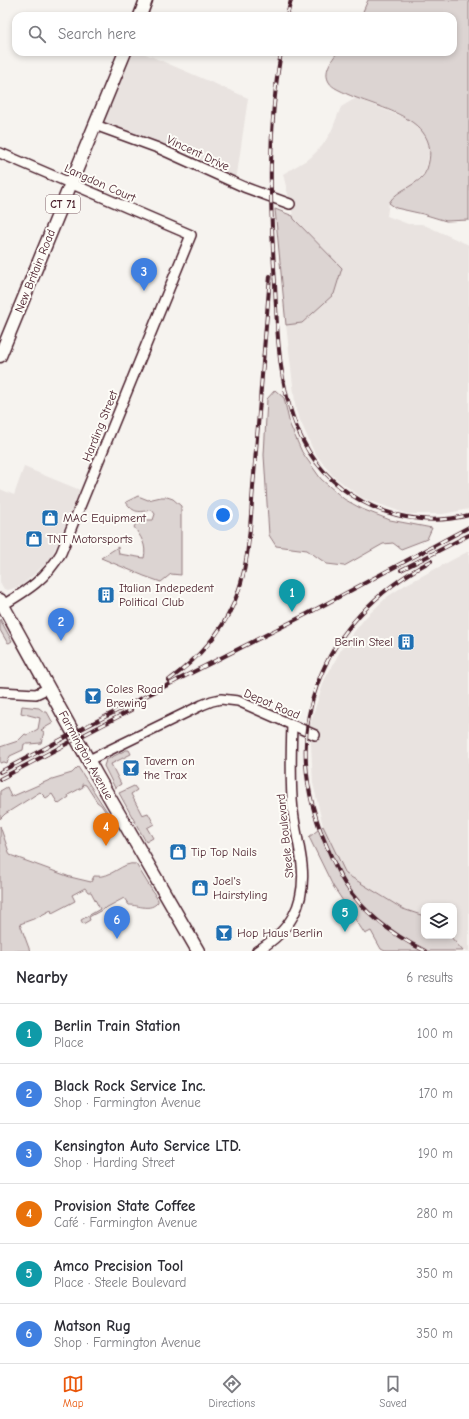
<!DOCTYPE html>
<html lang="en">
<head>
<meta charset="utf-8">
<style>
	:root { --surface:#fff; --page:#f7f7f7; --text:#2b2b33; --muted:#7c7c81; --line:#e1e1e2; --accent:#ea580c }
	body { margin:0; font-family:"Comic Neue",sans-serif; background:var(--page); color:var(--text) }
	.controls { position:absolute; right:12px; bottom:12px; display:grid; overflow:hidden; border-radius:8px; box-shadow:0 2px 6px #0003 }
	.controls button { width:36px; height:36px; display:grid; place-items:center; padding:0; border:0; border-bottom:1px solid var(--line); background:var(--surface); color:var(--text); font:20px sans-serif }
	.you { position:absolute; left:223px; top:515px; width:14px; height:14px; margin:-10px; border:3px solid #fff; border-radius:50%; background:#1a73e8; box-shadow:0 0 0 6px #1a73e833 }
	.badge { display:grid; place-items:center; width:26px; height:26px; border-radius:50%; background:var(--accent); color:#fff; font-size:13px; font-weight:700 }
	.pin { position:absolute; translate:-50% -33px; filter:drop-shadow(0 1px 2px #0008) }
	.pin::after { content:''; position:absolute; top:21px; width:14px; height:12px; background:inherit; clip-path:polygon(0 0,100% 0,50% 100%) }
	.list { margin:0; padding:0; list-style:none }
	h2 { display:flex; justify-content:space-between; align-items:center; height:52px; margin:0; padding:0 16px; font-size:17px }
	h2 small { font-size:13px; font-weight:400; color:var(--muted) }
	.list li { display:grid; grid-template-columns:26px 1fr auto; gap:12px; align-items:center; box-sizing:border-box; height:60px; padding:0 16px; border-top:1px solid var(--line) }
	.list b { display:block; font-size:15px; white-space:nowrap }
	.list p { margin:0; font-size:13px; white-space:nowrap; color:var(--muted) }
	.list em { font-size:13px; font-style:normal; color:var(--muted) }
	.icon { flex:none; width:22px; height:22px; fill:none; stroke:currentColor; stroke-width:2; stroke-linecap:round; stroke-linejoin:round }
	.map { position:relative; flex:none; width:469px; height:951px; overflow:hidden }
	.search { position:absolute; background:var(--surface); box-shadow:0 2px 6px #0003; left:12px; right:12px; top:12px; height:44px; display:flex; align-items:center; gap:10px; box-sizing:border-box; padding:0 14px; border-radius:12px; color:var(--muted); font-size:15px }
	.sheet { height:412px; background:var(--surface) }
	nav { display:flex; justify-content:space-around; align-items:center; box-sizing:border-box; height:56px; border-top:1px solid var(--line); background:var(--surface); font-size:11px; color:var(--muted) }
	nav a { display:grid; justify-items:center; gap:2px }
	nav .on { color:var(--accent) }
	.map>svg:first-child { display:block }
	.built { fill:#e9e3e0 }
	.green { fill:#dcd4d2; stroke:#937a7e }
	.lines { fill:none; stroke-linecap:round; stroke-linejoin:round }
	.minor-casing { stroke:#4a1f2b; stroke-width:12 }
	.major-casing { stroke:#4a1f2b; stroke-width:15 }
	.minor { stroke:#fdfcf7; stroke-width:9 }
	.major { stroke:#fdfcf7; stroke-width:12 }
	.rail-casing { stroke:#4a1f2b; stroke-width:4 }
	.rail { stroke:#fdfcf7; stroke-width:2.5; stroke-dasharray:8; stroke-linecap:butt }
	.labels { text-anchor:middle; stroke-width:4; stroke-linejoin:round; paint-order:stroke }
	.shield { fill:#fdfcf7; stroke:#806168; stroke-width:1 }
	.shield-label { font-size:11px; font-weight:bold; fill:#4a1f2b }
	.street-label { font-size:12px; fill:#4a1f2b; stroke:#fdfcf7 }
	.poi-label { font-size:12px; fill:#4a1f2b; stroke:#fdfcf7; text-anchor:start }
</style>
</head>
<body>
<div class="map">
<svg width="469" height="951" viewBox="0 0 469 951">
	<rect width="100%" height="100%" fill="#f6f3ef"/>
	<filter id="ink" filterUnits="userSpaceOnUse"><feTurbulence type="fractalNoise" baseFrequency=".025" numOctaves="2"/><feDisplacementMap in="SourceGraphic" scale="8" xChannelSelector="R" yChannelSelector="G"/><feConvolveMatrix kernelMatrix="1 2 1 2 8 2 1 2 1" color-interpolation-filters="sRGB"/></filter>
	<g filter="url(#ink)">
		<!-- built -->
		<g class="built">
			<path d="M131 52H141L248 98 236 181 102 121Z"/>
			<path d="M356 98 410 120 423 131 430 149 426 170 417 181 393 198 389 203 387 216 408 224H422L469 245V509L443 514H407L362 498 333 476 314 452 296 411 286 325 302 323 342 268 294 219 283 174 310 158 322 146 331 132 341 107Z"/>
			<path d="M24 467 80 490 50 560 21 586 8 590 4 589 0 582V489L14 495Z"/>
			<path d="M469 551V951H463L450 936H454V906H424V916L403 909 346 874 323 826 313 783 310 724 324 681 343 646 365 618 387 597 405 585Z"/>
		</g>
		<!-- green -->
		<g class="green">
			<path d="M368 0H469V220L446 221 423 214 396 208 389 203C397 188 421 186 427 169 444 118 380 109 347 94 342 91 332 88 329 82 323 72 331 60 338 52H453V16H361Z"/>
			<path d="M275 209 293 216 294 219 342 268 334 294 302 323 286 325Z"/>
			<path d="M275 390 284 398 290 425 302 452 321 479 344 499 362 509 390 520 432 528 427 539 401 549 393 543 383 544 344 566 327 564 307 550 276 546 269 535 264 455 267 399Z"/>
			<path d="M138 496 148 500 161 497H167L173 499 181 506V575L171 574 161 582 144 576 101 558 118 547 119 554 144 558C147 545 141 537 134 527 138 519 145 520 153 520L155 514 152 510C139 512 134 514 126 502Z"/>
			<path d="M0 619 12 641 9 643 7 642 0 630Z"/>
			<path d="M22 706 39 708 44 712H47L53 723 41 730 44 732 41 743 29 744H24L23 750 10 756 7 763 4 762 0 763V747L18 741 25 734 27 735 38 729 40 718 21 713Z"/>
			<path d="M126 750H129L131 754 111 764 121 784 115 788 104 766 106 760Z"/>
			<path d="M78 767 108 813 107 814 101 805 97 802 86 785 82 784 83 787 68 795 69 797 59 804 57 802 52 794 46 798 40 792 5 814 0 819V791L7 787 11 797 52 779 72 773Z"/>
			<path d="M134 786 137 790 131 794 142 815 148 813 154 824 147 828 153 838 146 842 119 793Z"/>
			<path d="M0 826 10 855 70 877 91 882 94 876C113 879 122 861 136 864L158 900V902C150 912 139 905 129 905L124 898 89 917 90 920 83 924 81 920 100 909 91 892H88L85 888 72 895 75 901 52 913 51 910 36 918 20 924 30 951H0Z"/>
			<path d="M323 826 346 874 403 909 424 916V936H450L463 951H385L381 949 371 931 365 934 333 886 309 837Z"/>
		</g>
		<g class="lines">
			<!-- minor casing -->
			<g class="minor-casing">
				<g id="minor">
					<path d="M95 125 158 148 244 187 290 204"/>
					<path d="M0 153 191 235 61 553C46 579 28 590 3 605"/>
					<path d="M0 692 36 694 49 688"/>
					<path d="M89 760 202 705 212 701 221 699 238 701 315 735"/>
					<path d="M257 951C290 931 306 905 302 865 300 847 295 829 293 811 290 782 291 754 292 725"/>
				</g>
			</g>
			<!-- major casing -->
			<g class="major-casing">
				<g id="major">
					<path d="M140 16 146 0"/>
					<path d="M0 356 125 52"/>
					<path d="M0 600 96 774 198 951"/>
				</g>
			</g>
			<!-- minor -->
			<use href="#minor" class="minor"/>
			<!-- major -->
			<use href="#major" class="major"/>
			<!-- rail casing -->
			<g class="rail-casing">
				<g id="rail">
					<path d="M287 16 291 0"/>
					<path d="M281 52C267 131 270 205 275 284 277 336 279 394 303 441 333 501 405 532 469 515"/>
					<path d="M401 570 469 535"/>
					<path d="M169 680C196 660 219 637 233 605 251 565 250 518 254 475 259 409 265 342 270 276"/>
					<path d="M0 772 87 726 307 614 469 527"/>
					<path d="M0 779 131 710"/>
					<path d="M425 951C393 935 365 915 345 884 338 873 333 861 328 849 275 732 319 620 431 561"/>
				</g>
			</g>
			<!-- rail -->
			<use href="#rail" class="rail"/>
		</g>
	</g>
	<!-- icons -->
	<defs>
		<g id="shop-square" transform="scale(0.9)"><rect x="-9" y="-9" width="18" height="18" rx="4" fill="#1f6fb2" stroke="#fdfcf7"/><path d="M-5-2.5h2.3a2.7 3.5 0 0 1 5.4 0H5L5.5 6h-11ZM-1.5-2.5h3a1.5 2.3 0 0 0-3 0Z" fill="#fff"/></g>
		<g id="building-square" transform="scale(0.9)"><rect x="-9" y="-9" width="18" height="18" rx="4" fill="#1f6fb2" stroke="#fdfcf7"/><path d="M-4-6H4V6H1V3H-1V6H-4ZM-2.5-4.3h1.7v1.8h-1.7ZM.8-4.3h1.7v1.8H.8ZM-2.5-1h1.7V.8h-1.7ZM.8-1h1.7V.8H.8Z" fill="#fff"/></g>
		<g id="bar-square" transform="scale(0.9)"><rect x="-9" y="-9" width="18" height="18" rx="4" fill="#1f6fb2" stroke="#fdfcf7"/><path d="M-6-5H6L.8 .8V4.5H3.5V6h-7V4.5H-.8V.8Z" fill="#fff"/></g>
	</defs>
	<g fill-rule="evenodd">
		<use href="#shop-square" x="50" y="518"/>
		<use href="#shop-square" x="34" y="539"/>
		<use href="#building-square" x="106" y="595"/>
		<use href="#building-square" x="406" y="642"/>
		<use href="#bar-square" x="93" y="696"/>
		<use href="#bar-square" x="131" y="768"/>
		<use href="#shop-square" x="178" y="852"/>
		<use href="#shop-square" x="200" y="888"/>
		<use href="#bar-square" x="224" y="933"/>
	</g>
	<g class="labels">
		<!-- shield labels -->
		<rect class="shield" x="46" y="195" width="34" height="18" rx="3"/>
		<g class="shield-label">
			<text x="63" y="208">CT 71</text>
		</g>
		<!-- street labels -->
		<g class="street-label">
			<text transform="translate(198 153) rotate(25)" y="4">Vincent Drive</text>
			<text transform="translate(100 183) rotate(24)" y="4">Langdon Court</text>
			<text transform="translate(35 271) rotate(-68)" y="4">New Britain Road</text>
			<text transform="translate(100 426) rotate(-68)" y="4">Harding Street</text>
			<text transform="translate(272 704) rotate(23)" y="4">Depot Road</text>
			<text transform="translate(86 755) rotate(61)" y="4">Farmington Avenue</text>
			<text transform="translate(285 836) rotate(-96)" y="4">Steele Boulevard</text>
		</g>
		<!-- poi labels -->
		<g class="poi-label">
			<text x="63" y="522">MAC Equipment</text>
			<text x="47" y="543">TNT Motorsports</text>
			<text x="119" y="592">Italian Indepedent<tspan x="119" dy="14">Political Club</tspan></text>
			<text x="393" y="646" text-anchor="end">Berlin Steel</text>
			<text x="106" y="693">Coles Road<tspan x="106" dy="14">Brewing</tspan></text>
			<text x="144" y="765">Tavern on<tspan x="144" dy="14">the Trax</tspan></text>
			<text x="191" y="856">Tip Top Nails</text>
			<text x="213" y="885">Joel's<tspan x="213" dy="14">Hairstyling</tspan></text>
			<text x="237" y="937">Hop Haus Berlin</text>
		</g>
	</g>
</svg>
<div class="controls">
<button><svg class="icon" aria-label="layers" viewBox="0 0 24 24"><path d="M12 4l9 5-9 5-9-5zM3 14l9 5 9-5"/></svg></button>
</div>
<div class="you"></div>
<div class="pin badge" style="left:292px;top:612px;background:#0f9aa8">1</div>
<div class="pin badge" style="left:61px;top:641px;background:#3f7fe0">2</div>
<div class="pin badge" style="left:144px;top:291px;background:#3f7fe0">3</div>
<div class="pin badge" style="left:106px;top:846px;background:#e8710a">4</div>
<div class="pin badge" style="left:345px;top:932px;background:#0f9aa8">5</div>
<div class="pin badge" style="left:117px;top:939px;background:#3f7fe0">6</div>
<div class="search"><svg class="icon" aria-label="search" viewBox="0 0 24 24"><circle cx="10" cy="10" r="6"/><path d="M15 15l6 6"/></svg>Search here</div>
</div>
<section class="sheet">
<h2>Nearby<small>6 results</small></h2>
<ul class="list">
<li><span class="badge" style="background:#0f9aa8">1</span><div><b>Berlin Train Station</b><p>Place</p></div><em>100 m</em></li>
<li><span class="badge" style="background:#3f7fe0">2</span><div><b>Black Rock Service Inc.</b><p>Shop · Farmington Avenue</p></div><em>170 m</em></li>
<li><span class="badge" style="background:#3f7fe0">3</span><div><b>Kensington Auto Service LTD.</b><p>Shop · Harding Street</p></div><em>190 m</em></li>
<li><span class="badge" style="background:#e8710a">4</span><div><b>Provision State Coffee</b><p>Café · Farmington Avenue</p></div><em>280 m</em></li>
<li><span class="badge" style="background:#0f9aa8">5</span><div><b>Amco Precision Tool</b><p>Place · Steele Boulevard</p></div><em>350 m</em></li>
<li><span class="badge" style="background:#3f7fe0">6</span><div><b>Matson Rug</b><p>Shop · Farmington Avenue</p></div><em>350 m</em></li>
</ul>
</section>
<nav>
<a class="on"><svg class="icon" aria-label="map" viewBox="0 0 24 24"><path d="M3 6l6-2 6 2 6-2v14l-6 2-6-2-6 2zM9 4v14M15 6v14"/></svg>Map</a>
<a><svg class="icon" aria-label="directions" viewBox="0 0 24 24"><path d="M12 3l9 9-9 9-9-9zM9 14v-3h6M13 9l2 2-2 2"/></svg>Directions</a>
<a><svg class="icon" aria-label="saved" viewBox="0 0 24 24"><path d="M7 4h10v16l-5-4-5 4z"/></svg>Saved</a>
</nav>
</body>
</html>
